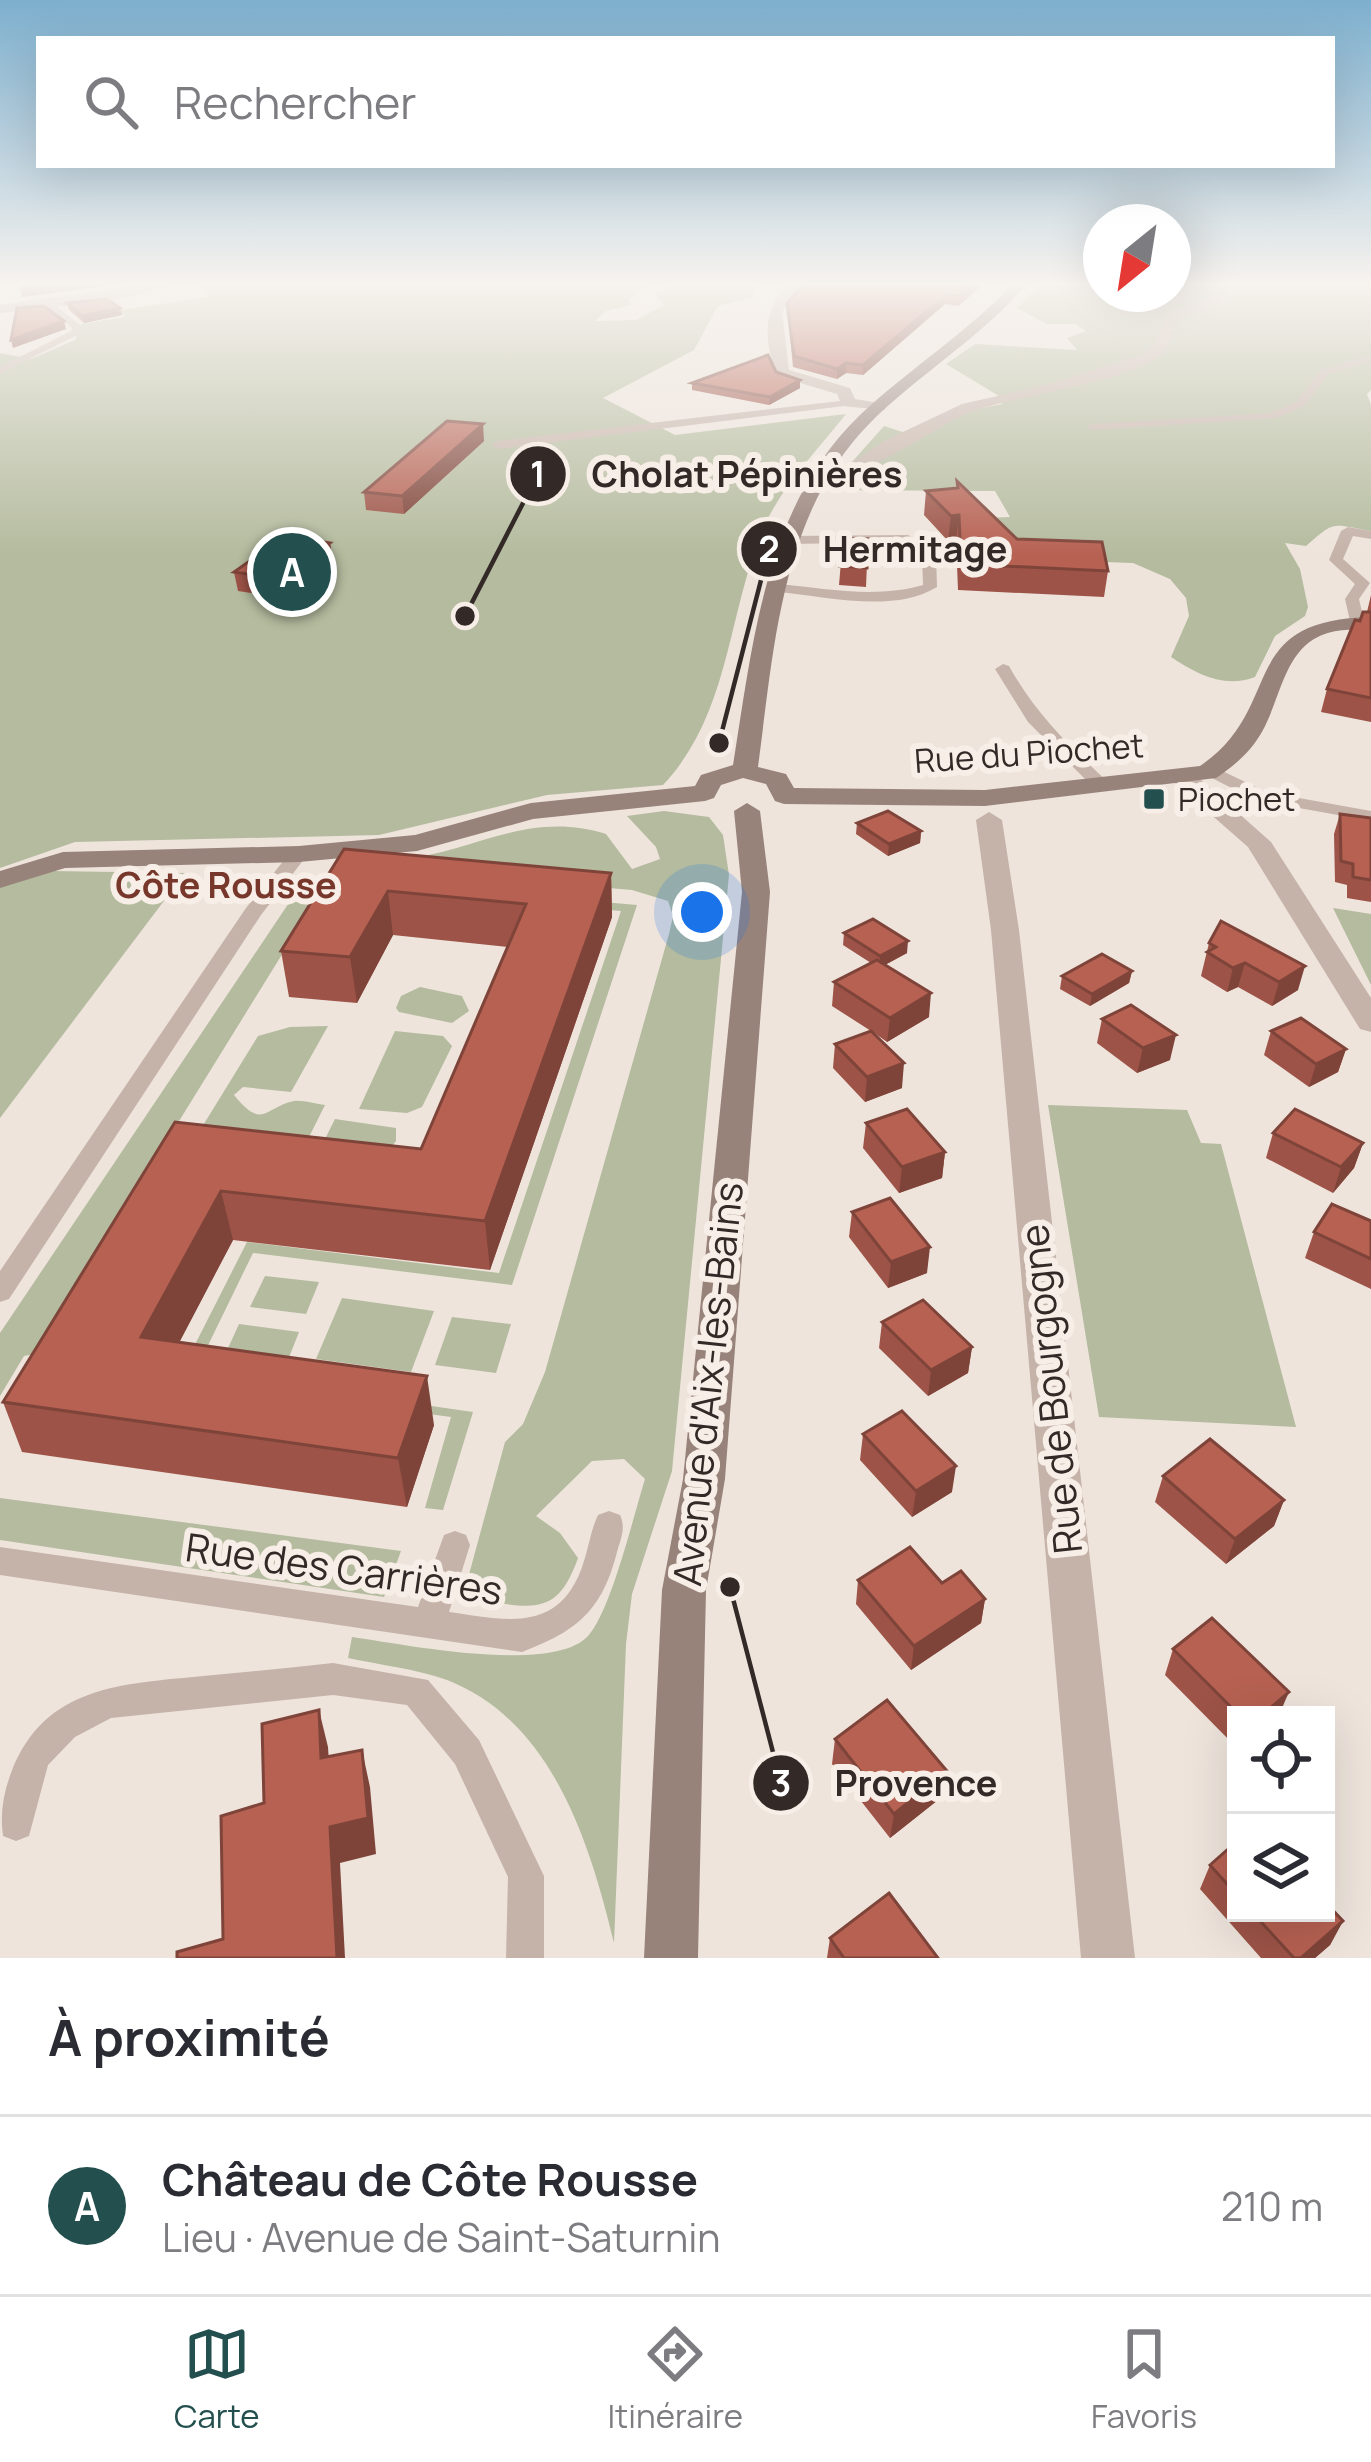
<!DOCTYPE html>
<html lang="fr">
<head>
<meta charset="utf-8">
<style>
	:root { --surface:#fff; --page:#f7f7f7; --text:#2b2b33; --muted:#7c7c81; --line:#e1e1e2; --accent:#234f4e }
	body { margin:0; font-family:Manrope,sans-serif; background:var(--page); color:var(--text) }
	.controls { position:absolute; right:36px; bottom:36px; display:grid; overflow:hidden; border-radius:0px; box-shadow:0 12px 48px #0002 }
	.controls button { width:108px; height:108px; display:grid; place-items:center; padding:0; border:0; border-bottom:3px solid var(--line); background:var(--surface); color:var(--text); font:60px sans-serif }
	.compass { position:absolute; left:1083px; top:204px; width:108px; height:108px; border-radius:50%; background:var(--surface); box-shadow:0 12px 48px #0002; rotate:210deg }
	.you { position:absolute; left:702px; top:912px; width:42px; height:42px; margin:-30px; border:9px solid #fff; border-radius:50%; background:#1a73e8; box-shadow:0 0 0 18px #1a73e833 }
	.badge { display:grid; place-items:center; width:78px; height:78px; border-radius:50%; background:var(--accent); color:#fff; font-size:39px; font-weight:700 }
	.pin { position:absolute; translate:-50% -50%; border:6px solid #fff; box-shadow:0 3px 12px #0006 }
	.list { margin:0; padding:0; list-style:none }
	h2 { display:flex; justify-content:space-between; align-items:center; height:156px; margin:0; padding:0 48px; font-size:51px }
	h2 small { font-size:39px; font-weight:400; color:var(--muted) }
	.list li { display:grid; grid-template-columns:78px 1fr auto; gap:36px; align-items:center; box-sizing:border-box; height:180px; padding:0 48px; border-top:3px solid var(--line) }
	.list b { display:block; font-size:45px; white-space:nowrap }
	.list p { margin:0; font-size:39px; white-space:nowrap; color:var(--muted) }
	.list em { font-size:39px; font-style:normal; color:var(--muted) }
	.icon { flex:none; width:66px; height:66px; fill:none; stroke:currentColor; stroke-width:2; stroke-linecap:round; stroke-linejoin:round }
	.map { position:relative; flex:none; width:1371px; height:1958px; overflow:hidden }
	.search { position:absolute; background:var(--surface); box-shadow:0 12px 48px #0002; left:36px; right:36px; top:36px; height:132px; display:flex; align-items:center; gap:30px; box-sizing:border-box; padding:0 42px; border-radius:0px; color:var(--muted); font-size:45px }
	.sheet { height:336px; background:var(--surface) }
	nav { display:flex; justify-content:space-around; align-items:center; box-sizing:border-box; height:168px; border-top:3px solid var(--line); background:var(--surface); font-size:33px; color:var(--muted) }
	nav a { display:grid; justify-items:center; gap:6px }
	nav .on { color:var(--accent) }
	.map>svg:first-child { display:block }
	.green { fill:#b4bb9e }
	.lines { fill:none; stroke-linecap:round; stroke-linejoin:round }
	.lane { fill:#c5b3a9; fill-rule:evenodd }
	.street { fill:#c5b3a9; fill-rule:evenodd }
	.secondary { fill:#98837b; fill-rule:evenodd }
	.wall { fill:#9d5347 }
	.shaded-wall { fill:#7f4439 }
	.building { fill:#b66152; stroke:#7f4439; stroke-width:3 }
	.poi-dot { fill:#234f4e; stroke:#f7eee7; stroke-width:4.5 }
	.labels { text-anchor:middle; stroke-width:12; stroke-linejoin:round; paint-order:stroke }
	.street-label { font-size:33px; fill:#332a28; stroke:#f7eee7 }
	.poi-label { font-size:33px; fill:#332a28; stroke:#f7eee7; text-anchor:start }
	.neighbourhood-label { font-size:36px; font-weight:bold; fill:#77372b; stroke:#f7eee7 }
	.near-street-label { font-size:39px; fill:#332a28; stroke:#f7eee7 }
	.leader { fill:none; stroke:#332a28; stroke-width:4.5 }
	.callout-dot { fill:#332a28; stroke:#f7eee7; stroke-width:4.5 }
	.mark-label { font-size:36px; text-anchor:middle; font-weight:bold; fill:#fff }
	.callout-label { font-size:36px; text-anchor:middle; font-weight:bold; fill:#332a28; stroke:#f7eee7; stroke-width:12; stroke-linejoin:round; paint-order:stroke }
</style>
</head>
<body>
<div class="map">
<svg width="1371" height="1958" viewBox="0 0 1371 1958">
	<rect width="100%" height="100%" fill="#eee4dc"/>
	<!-- green -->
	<g class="green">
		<path d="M200 282H653L629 299 631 305 606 311 595 321 636 320 664 305 655 294 681 282H758L752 298 718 306 694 350 603 398 675 435 846 414C816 452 777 491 760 536 727 622 728 716 663 785L547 795 379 835 75 842 0 868V353L31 359 75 340 81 324 125 317 120 310 209 297Z"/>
		<path d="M1043 282H1101V294H1173V282H1371V390L1367 394 1371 405V531C1331 524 1336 520 1306 546L1285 543 1300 569 1308 607 1305 616 1275 636 1255 677C1224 689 1197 674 1171 657L1189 616 1186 598 1170 579 1133 563 1047 560 985 518 1010 517 995 491 827 490 884 426 915 436 972 410 1002 404 999 396 946 364 975 344 1077 350 1067 338 1086 331 1075 324H1047L1017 308Z"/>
		<path d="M664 811 709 817 723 835 729 875 672 1471 632 1594 626 1644 614 1943C590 1844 553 1721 447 1680 417 1669 380 1665 348 1658L352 1637C403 1644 552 1675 588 1636 611 1611 634 1514 645 1479L624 1459 592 1461 536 1516 560 1533 578 1558C557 1617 534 1607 480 1601L467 1582 505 1442 523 1424 545 1372 669 934 673 916 668 901 632 890 506 879 400 860C477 851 528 810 606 834L632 869 660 859 656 847 627 816Z"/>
		<path d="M50 871 185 873 0 1118V886Z"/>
		<path d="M307 876 637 905 512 1285 253 1253 195 1372 473 1412 443 1510 425 1508 451 1417 177 1380 247 1242 499 1273 621 911 325 885 35 1354 24 1356 0 1396V1333Z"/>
		<path d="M1333 908 1371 914V985Z"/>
		<path d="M420 987 462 996 469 1011 452 1023 399 1012 396 1008 401 996Z"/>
		<path d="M328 1026 291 1092 243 1087 234 1095C263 1131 265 1107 294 1101 303 1100 316 1104 325 1105L308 1139 202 1127 258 1036 290 1027Z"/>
		<path d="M395 1031 443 1036 452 1046 422 1107 407 1113 359 1109Z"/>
		<path d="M1048 1105 1187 1110 1201 1143 1221 1144 1296 1427 1099 1417Z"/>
		<path d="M335 1119 396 1128V1141L386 1153 320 1149Z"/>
		<path d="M265 1276 319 1282 306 1314 250 1307Z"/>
		<path d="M342 1298 434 1311 411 1372 316 1359Z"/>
		<path d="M452 1317 511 1324 496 1373 435 1365Z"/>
		<path d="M239 1324 299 1332 286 1365 224 1357Z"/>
		<path d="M0 1498 401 1551 384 1597 0 1540Z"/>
	</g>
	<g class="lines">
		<!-- lane -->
		<g class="lane">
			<path d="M1187 294 1190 299 1156 311 1122 316 1117 313Z"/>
			<path d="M45 302H51L80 325 81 333 0 374V367L71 331 72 328 45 306Z"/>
			<path d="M1371 355V361L1329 374 1304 406 1277 418 1092 430 1086 427 1092 424 1271 413 1296 402 1321 370Z"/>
			<path d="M848 400 852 401V405L498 449 492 445 498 441Z"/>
			<path d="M1348 527 1371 531V539L1353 536 1343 559 1370 583 1359 599 1364 621 1357 625 1350 621 1345 599 1355 584 1329 560 1341 531Z"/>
			<path d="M908 535 915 539 913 542 788 544 781 540 788 536Z"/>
			<path d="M929 551 936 555 937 587C893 614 826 596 777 592L770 588 777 584C825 588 875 599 923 585L922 555Z"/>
			<path d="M1003 664 1009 666C1035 713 1070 747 1109 783V791H1097L1028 722 995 669Z"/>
			<path d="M1212 766 1266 792 1371 811V821L1255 800 1206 775 1203 771Z"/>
			<path d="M299 848 308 854 261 915 9 1299 0 1302V1271L246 908 292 850Z"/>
			<path d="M609 1511 620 1515C626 1528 621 1538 617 1552 602 1611 577 1631 522 1652L0 1575V1547L418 1607 444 1535 455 1531 466 1535 470 1545 449 1612C501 1619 556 1635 581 1570 588 1552 590 1532 598 1515Z"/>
			<path d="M333 1663 428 1680 479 1740 544 1876V1958H506L508 1877 455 1764 407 1705 333 1695 111 1718 75 1737 48 1765 29 1836 16 1841 3 1836C0 1814 3 1794 11 1773 44 1685 123 1684 203 1676 247 1672 290 1668 333 1663Z"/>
		</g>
		<!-- street -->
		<g class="street">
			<path d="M166 282H192L105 302 0 313V305Z"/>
			<path d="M791 282H805L782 312 789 370 850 388 855 399 885 404V410L842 406 837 394 777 376C764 341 761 308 791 282Z"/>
			<path d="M1256 282H1274L1180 319C1175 329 1171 343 1164 352 1138 381 1012 396 971 412 936 425 836 499 808 480L837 472 886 440 962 404 1045 385 1141 355 1153 346 1169 313Z"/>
			<path d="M1184 770 1193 773 1271 842 1371 998V1032L1360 1029 1248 847 1175 783 1171 778Z"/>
			<path d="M989 812 1002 820 1019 930 1135 1958H1081L991 930 976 820Z"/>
		</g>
		<!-- secondary -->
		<g class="secondary">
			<path d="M1015 282H1028C983 337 920 373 870 423 781 513 774 648 758 767L786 774 794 788 985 790 1200 766C1287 707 1233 620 1371 617V629C1351 630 1332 628 1314 639 1284 657 1279 701 1263 730 1251 752 1235 765 1216 778L985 806 784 804 775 801 766 784 743 778 721 785 714 798 705 801 533 819 417 851 299 862 65 868 0 888V871L63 852 299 846 415 835 531 803 695 786 701 775 733 765C753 642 765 506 860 415 910 368 968 332 1015 282Z"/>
			<path d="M747 803 760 811 770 892 725 1479 706 1590 698 1958H644L662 1590 683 1479 742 892 734 811Z"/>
		</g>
	</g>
	<!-- wall -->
	<g class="wall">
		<path d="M986 282 958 306 945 304 863 375 846 373 837 379 793 367 787 304Z"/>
		<path d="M67 303 120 308 122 315 84 323 69 310Z"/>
		<path d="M776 372 800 380V388L769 405 692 390V383Z"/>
		<path d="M484 441 404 514 366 510 364 492Z"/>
		<path d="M926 491 1017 539 1108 571 1104 597 958 590 956 540 948 541 924 515Z"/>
		<path d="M843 538 868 539 866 587 839 585Z"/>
		<path d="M330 543 333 562 283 598 238 591 234 572Z"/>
		<path d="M1371 595V722L1321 712 1327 689 1360 621 1367 612Z"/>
		<path d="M1340 814 1371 818V902L1347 898V885L1335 882 1334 834Z"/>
		<path d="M857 823 921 831 920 843 888 856 856 834Z"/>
		<path d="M344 849 611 873 612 917 490 1270 233 1240 179 1342 434 1425 407 1507 22 1452 3 1402 175 1122 421 1149 508 947 393 935 357 1003 289 997 281 951Z"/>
		<path d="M844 933 907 953 885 965 929 1017 887 1042 873 1032 902 1088 865 1102 833 1068 835 1044 871 1031 832 1006 834 982 871 963 843 945Z"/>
		<path d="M1209 943 1298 990 1272 1006 1238 987 1227 992 1201 976Z"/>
		<path d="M1132 971 1129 983 1090 1006 1060 989 1062 976Z"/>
		<path d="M1102 1019 1170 1060 1137 1073 1097 1043Z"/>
		<path d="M1271 1031 1346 1049 1338 1072 1309 1087 1264 1055Z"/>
		<path d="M866 1123 945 1152 942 1178 899 1193 863 1148Z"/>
		<path d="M1273 1133 1363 1143 1354 1168 1333 1193 1266 1158Z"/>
		<path d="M852 1212 927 1273 888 1288 849 1237Z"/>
		<path d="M1371 1221V1289L1305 1258 1314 1232Z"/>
		<path d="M882 1322 972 1347 968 1373 928 1396 879 1348Z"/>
		<path d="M863 1434 952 1492 912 1517 860 1460Z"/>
		<path d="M1163 1476 1284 1500 1274 1526 1226 1564 1155 1502Z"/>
		<path d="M858 1580 942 1583 985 1599 981 1623 911 1670 856 1604Z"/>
		<path d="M1173 1649 1279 1715H1236V1747L1165 1675Z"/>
		<path d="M835 1739 943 1796 890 1838 832 1764Z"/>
		<path d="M1236 1842V1913H1326L1343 1921 1330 1945 1315 1958H1261L1200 1889 1210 1865Z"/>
		<path d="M830 1938 938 1958H827Z"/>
	</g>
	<!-- shaded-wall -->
	<g class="shaded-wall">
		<path d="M67 282H105L106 286 22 297 20 288Z"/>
		<path d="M976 282H986L958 306 959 296Z"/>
		<path d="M946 295 945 304 863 375V365Z"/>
		<path d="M120 308 122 315 84 323 82 316Z"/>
		<path d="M64 321 66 329 13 348 11 340Z"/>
		<path d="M846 363V373L837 379V369Z"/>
		<path d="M800 380V388L769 405 770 397Z"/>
		<path d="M483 424 484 441 404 514 402 496Z"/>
		<path d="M959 515 956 540 948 541 951 516Z"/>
		<path d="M330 543 333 562 283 598 280 579Z"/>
		<path d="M921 831 920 843 888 856 889 844Z"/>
		<path d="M611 873 612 917 490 1270 485 1221Z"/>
		<path d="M388 891 393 935 357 1003 350 957Z"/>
		<path d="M908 941 907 953 879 968 880 956Z"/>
		<path d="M1245 963 1238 987 1227 992 1233 968Z"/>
		<path d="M1305 966 1298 990 1272 1006 1279 982Z"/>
		<path d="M1132 971 1129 983 1090 1006 1092 994Z"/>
		<path d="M931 993 929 1017 887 1042 890 1018Z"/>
		<path d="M1176 1035 1170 1060 1137 1073 1143 1048Z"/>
		<path d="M1346 1049 1338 1072 1309 1087 1316 1064Z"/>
		<path d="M904 1063 902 1088 865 1102 867 1077Z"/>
		<path d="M1363 1143 1354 1168 1333 1193 1341 1167Z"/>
		<path d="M945 1152 942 1178 899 1193 902 1167Z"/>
		<path d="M221 1191 233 1240 156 1387 141 1337Z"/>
		<path d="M930 1247 927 1273 888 1288 891 1262Z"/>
		<path d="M972 1347 968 1373 928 1396 931 1370Z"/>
		<path d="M427 1376 434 1425 407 1507 398 1458Z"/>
		<path d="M956 1466 952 1492 912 1517 916 1491Z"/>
		<path d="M1284 1500 1274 1526 1226 1564 1235 1539Z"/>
		<path d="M985 1599 981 1623 911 1670 914 1646Z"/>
		<path d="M1289 1692 1279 1715H1262Z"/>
		<path d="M319 1710 328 1747 331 1794 321 1758Z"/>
		<path d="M362 1750 370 1787 376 1854 340 1863 345 1958H337L330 1827Z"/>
		<path d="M947 1771 943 1796 890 1838 894 1814Z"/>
		<path d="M1343 1921 1330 1945 1315 1958H1301Z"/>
	</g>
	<!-- building -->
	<g class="building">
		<path d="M21 282H67L20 288Z"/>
		<path d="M805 282H976L959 296 946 295 863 365 846 363 837 369 794 356 787 304Z"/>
		<path d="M107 299 120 308 82 316 67 303Z"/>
		<path d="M44 306 64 321 11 340 17 308Z"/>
		<path d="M768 355 776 372 800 380 770 397 692 383Z"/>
		<path d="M447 421 483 424 402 496 364 492Z"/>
		<path d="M957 481 1017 539 1102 542 1108 571 961 564 959 515 951 516 926 491 958 488Z"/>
		<path d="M285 536 330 543 280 579 234 572Z"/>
		<path d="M843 538 868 539 867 568 840 566Z"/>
		<path d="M1363 612H1371V698L1327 689 1355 620 1360 621Z"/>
		<path d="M888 811 921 831 889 844 857 823Z"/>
		<path d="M1340 814 1371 818V880L1353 877V864L1341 861Z"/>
		<path d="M344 849 611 873 485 1221 221 1191 141 1337 427 1376 398 1458 3 1402 175 1122 421 1149 526 904 388 891 350 957 281 951Z"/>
		<path d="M873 919 908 941 880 956 844 933Z"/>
		<path d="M1221 921 1305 966 1279 982 1245 963 1233 968 1207 952 1216 947 1209 943Z"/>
		<path d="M1102 954 1132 971 1092 994 1062 976Z"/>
		<path d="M877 960 931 993 890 1018 834 982Z"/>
		<path d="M1131 1005 1176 1035 1143 1048 1102 1019Z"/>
		<path d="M1301 1018 1346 1049 1316 1064 1271 1031Z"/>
		<path d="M871 1031 904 1063 867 1077 835 1044Z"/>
		<path d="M907 1109 945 1152 902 1167 866 1123Z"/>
		<path d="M1295 1109 1363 1143 1341 1167 1273 1133Z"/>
		<path d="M890 1198 930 1247 891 1262 852 1212Z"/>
		<path d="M1332 1204 1371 1221V1259L1314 1232Z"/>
		<path d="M923 1300 972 1347 931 1370 882 1322Z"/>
		<path d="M902 1411 956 1466 916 1491 863 1434Z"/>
		<path d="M1210 1439 1284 1500 1235 1539 1163 1476Z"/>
		<path d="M910 1547 942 1583 961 1571 985 1599 914 1646 858 1580Z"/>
		<path d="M1212 1618 1289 1692 1262 1715H1239L1173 1649Z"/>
		<path d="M887 1700 947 1771 894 1814 835 1739Z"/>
		<path d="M319 1710 321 1758 362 1750 368 1818 330 1827 337 1958H177V1952L223 1939 221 1816 264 1803 262 1724Z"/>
		<path d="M1236 1842V1894L1210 1865Z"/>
		<path d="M889 1893 938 1958H844L830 1938Z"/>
		<path d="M1326 1903 1343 1921 1301 1958H1294L1253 1913H1326Z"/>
	</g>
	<!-- sky -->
	<linearGradient id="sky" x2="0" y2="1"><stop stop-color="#7dafce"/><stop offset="0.51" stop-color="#f7f3ef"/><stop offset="1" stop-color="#f7f3ef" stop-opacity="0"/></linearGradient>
	<rect width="1371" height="556" fill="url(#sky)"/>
	<!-- markers -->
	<rect class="poi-dot" x="1142" y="787" width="24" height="24" rx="6"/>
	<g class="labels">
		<!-- street labels -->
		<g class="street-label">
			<text transform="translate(1029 753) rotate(-4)" y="12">Rue du Piochet</text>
		</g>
		<!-- poi labels -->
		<g class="poi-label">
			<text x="1178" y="811">Piochet</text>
		</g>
		<!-- neighbourhood labels -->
		<g class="neighbourhood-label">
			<text x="226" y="898">Côte Rousse</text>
		</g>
		<!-- near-street labels -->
		<g class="near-street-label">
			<text transform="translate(708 1384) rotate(-84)" y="14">Avenue d'Aix-les-Bains</text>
			<text transform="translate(1051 1389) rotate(-96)" y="14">Rue de Bourgogne</text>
			<text transform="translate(344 1569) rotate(8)" y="14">Rue des Carrières</text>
		</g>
	</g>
	<!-- callouts -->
	<path class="leader" d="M465 616L538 474M719 743L769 549M730 1587L781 1783"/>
	<g class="callout-dot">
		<circle cx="465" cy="616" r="12"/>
		<circle cx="719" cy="743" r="12"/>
		<circle cx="730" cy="1587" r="12"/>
		<circle cx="538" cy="474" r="30"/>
		<circle cx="769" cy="549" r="30"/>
		<circle cx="781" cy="1783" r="30"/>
	</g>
	<g class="mark-label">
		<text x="538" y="487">1</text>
		<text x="769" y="562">2</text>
		<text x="781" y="1796">3</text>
	</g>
	<g class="callout-label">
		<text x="747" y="487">Cholat Pépinières</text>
		<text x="915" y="562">Hermitage</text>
		<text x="916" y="1796">Provence</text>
	</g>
</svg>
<div class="controls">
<button><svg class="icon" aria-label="locate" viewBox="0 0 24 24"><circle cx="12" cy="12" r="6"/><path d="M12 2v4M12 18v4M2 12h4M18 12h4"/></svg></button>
<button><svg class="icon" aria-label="layers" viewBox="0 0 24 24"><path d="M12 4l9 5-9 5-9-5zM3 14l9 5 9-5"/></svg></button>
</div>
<svg class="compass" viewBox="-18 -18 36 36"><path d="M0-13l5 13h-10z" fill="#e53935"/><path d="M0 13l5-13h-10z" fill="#7c7c81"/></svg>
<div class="you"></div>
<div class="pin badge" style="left:292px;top:572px">A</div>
<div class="search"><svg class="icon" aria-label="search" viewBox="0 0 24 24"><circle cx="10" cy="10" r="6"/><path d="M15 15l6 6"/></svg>Rechercher</div>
</div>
<section class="sheet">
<h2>À proximité<small></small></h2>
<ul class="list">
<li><span class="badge">A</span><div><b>Château de Côte Rousse</b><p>Lieu · Avenue de Saint-Saturnin</p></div><em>210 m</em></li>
</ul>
</section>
<nav>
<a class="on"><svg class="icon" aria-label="map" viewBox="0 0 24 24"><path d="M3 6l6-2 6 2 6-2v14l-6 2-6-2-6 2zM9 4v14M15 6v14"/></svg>Carte</a>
<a><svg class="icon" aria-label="directions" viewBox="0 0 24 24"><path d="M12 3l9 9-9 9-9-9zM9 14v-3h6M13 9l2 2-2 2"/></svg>Itinéraire</a>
<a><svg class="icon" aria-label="saved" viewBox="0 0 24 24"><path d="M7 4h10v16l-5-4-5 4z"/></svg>Favoris</a>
</nav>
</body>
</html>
